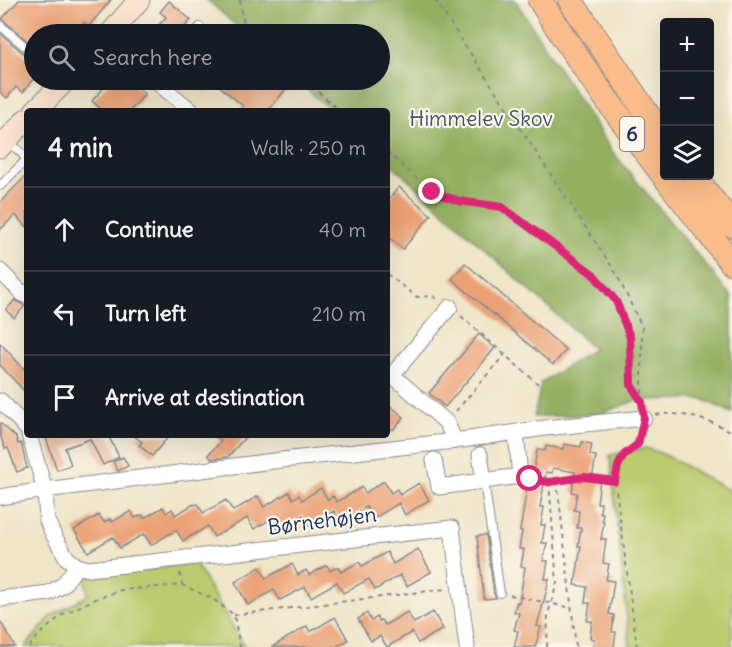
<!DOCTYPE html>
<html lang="en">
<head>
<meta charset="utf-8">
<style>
	:root { --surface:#171b24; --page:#20242c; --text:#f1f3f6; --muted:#9ea1a6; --line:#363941 }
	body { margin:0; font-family:Delius,sans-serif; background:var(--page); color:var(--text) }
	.controls { position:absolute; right:18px; top:18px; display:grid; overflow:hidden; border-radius:6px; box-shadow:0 6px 24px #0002 }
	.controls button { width:54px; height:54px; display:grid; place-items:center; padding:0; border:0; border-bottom:2px solid var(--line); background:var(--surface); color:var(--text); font:30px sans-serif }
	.stop { position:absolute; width:18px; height:18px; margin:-14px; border:4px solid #db2777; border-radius:50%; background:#fff }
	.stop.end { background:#db2777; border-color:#fff; box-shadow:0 2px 6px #0008 }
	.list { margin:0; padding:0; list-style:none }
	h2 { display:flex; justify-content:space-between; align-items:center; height:78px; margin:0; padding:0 24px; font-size:26px }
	h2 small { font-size:20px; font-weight:400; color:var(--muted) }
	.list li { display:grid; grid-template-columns:39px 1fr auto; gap:18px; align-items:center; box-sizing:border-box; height:84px; padding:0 24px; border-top:2px solid var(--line) }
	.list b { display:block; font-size:22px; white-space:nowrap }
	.list em { font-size:20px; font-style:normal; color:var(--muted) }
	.icon { flex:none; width:33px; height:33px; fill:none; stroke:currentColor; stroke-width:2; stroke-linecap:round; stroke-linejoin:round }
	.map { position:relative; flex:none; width:732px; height:647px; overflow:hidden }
	.search { position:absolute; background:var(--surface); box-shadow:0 6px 24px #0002; left:24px; top:24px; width:366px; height:66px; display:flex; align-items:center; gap:15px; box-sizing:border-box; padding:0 21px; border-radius:33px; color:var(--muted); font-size:22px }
	.panel { position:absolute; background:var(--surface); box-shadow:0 6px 24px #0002; left:24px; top:108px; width:366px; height:330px; border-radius:6px }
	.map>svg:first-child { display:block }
	.green { fill:#bbcb6e; stroke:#6b7d66; stroke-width:1.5 }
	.forest { fill:#94af61; stroke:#586f60; stroke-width:1.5 }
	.building { fill:#eba174 }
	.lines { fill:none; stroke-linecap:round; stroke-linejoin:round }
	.lane-casing { stroke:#858a92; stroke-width:10 }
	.street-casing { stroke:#858a92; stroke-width:17 }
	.secondary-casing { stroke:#858a92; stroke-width:23 }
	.primary-casing { stroke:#858a92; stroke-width:26 }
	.path { stroke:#858a92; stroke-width:2; stroke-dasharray:4.5 4.5; stroke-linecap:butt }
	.lane { stroke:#fff; stroke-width:8 }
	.street { stroke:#fff; stroke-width:15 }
	.secondary { stroke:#fde4d0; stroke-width:21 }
	.primary { stroke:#f9bc8a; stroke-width:24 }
	.route { stroke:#db2777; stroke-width:8 }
	.labels { text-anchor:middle; stroke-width:4.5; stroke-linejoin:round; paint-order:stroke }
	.shield { fill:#fbf7ec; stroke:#5e6b89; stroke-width:1.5 }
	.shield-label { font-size:20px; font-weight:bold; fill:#1b2f5e }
	.park-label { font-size:21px; fill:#435662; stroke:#fbf7ec }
	.street-label { font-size:21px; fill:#1b2f5e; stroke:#fbf7ec }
</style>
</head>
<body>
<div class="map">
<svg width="732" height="647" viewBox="0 0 732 647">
	<rect width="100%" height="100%" fill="#fbf7ec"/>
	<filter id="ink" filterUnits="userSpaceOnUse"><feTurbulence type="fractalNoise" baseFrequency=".0167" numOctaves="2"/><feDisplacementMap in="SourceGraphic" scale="12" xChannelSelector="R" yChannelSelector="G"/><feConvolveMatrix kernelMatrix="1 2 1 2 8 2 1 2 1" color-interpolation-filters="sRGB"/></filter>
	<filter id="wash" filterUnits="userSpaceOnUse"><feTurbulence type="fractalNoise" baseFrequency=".008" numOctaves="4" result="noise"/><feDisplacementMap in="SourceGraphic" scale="24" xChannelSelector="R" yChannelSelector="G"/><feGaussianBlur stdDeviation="1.35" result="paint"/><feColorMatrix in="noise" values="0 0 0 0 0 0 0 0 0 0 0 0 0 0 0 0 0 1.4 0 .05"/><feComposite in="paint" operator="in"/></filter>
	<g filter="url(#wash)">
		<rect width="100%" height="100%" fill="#efe5c7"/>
		<!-- green -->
		<g class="green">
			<path d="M646 448 665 455 732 492V647H630L610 455Z"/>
			<path d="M195 563 245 647H25L51 616 88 595 85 577Z"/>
		</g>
		<!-- forest -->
		<path class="forest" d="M207 0H515L611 150 732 297V413L702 399 637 400 600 414 534 417 541 383 594 349 387 160V111H332L296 80H380V34H246Z"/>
		<g id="blocks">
			<!-- building -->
			<g class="building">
				<path d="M19 0H111L89 26 84 22 74 34H34V47L2 19Z"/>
				<path d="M169 1 191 20 178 34H151L166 17 160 12Z"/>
				<path d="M0 33 30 59 34 60V78L23 92 16 87 7 98 0 92Z"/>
				<path d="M111 80H128L145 94 130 111H103L92 101Z"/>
				<path d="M212 80H275L286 89 268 111H239L243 106Z"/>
				<path d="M27 175V227L15 215 0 230V202Z"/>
				<path d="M399 187 431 215 403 249 387 236V201Z"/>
				<path d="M465 263 566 350 553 365 452 279Z"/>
				<path d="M15 300 25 306 14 318 6 310Z"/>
				<path d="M479 334 495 348 445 407 429 393Z"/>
				<path d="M0 343 27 372V394L0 365Z"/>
				<path d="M387 403 404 417 393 430 387 425Z"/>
				<path d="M0 423 16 437 18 444 21 443 27 468 17 472 8 448 5 449 0 434Z"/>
				<path d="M45 435H108L119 457 103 465 90 439 65 448 71 465 57 470Z"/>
				<path d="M133 435H170L152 456 139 445 142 442Z"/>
				<path d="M214 435H247L228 457 212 459 208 455 221 441Z"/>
				<path d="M582 442 592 444 590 455 596 456 592 479 600 480 597 503H601L600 513H603L602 521H604L601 539H606L603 563 609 564 606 580 614 581 609 614 614 615 612 632H616L614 647H593L594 639 590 638 592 621H587L590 603H585L587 587 575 585 581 546H578L581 528H577L579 511 574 510 577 493 572 492 575 472 553 468 552 473 546 472 540 507H544L541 525H545L542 543H547L543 561H548L545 579H549L546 593 537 626 541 627 535 647H514L518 631 514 630 519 613 514 612 517 602 519 603 525 567 521 566 524 549H519L522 531H520L528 482H532L537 450 545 451 546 446 563 449 564 444 581 447Z"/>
				<path d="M123 457 128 466 118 471 113 462Z"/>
				<path d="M384 481 391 493 397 489 400 495 419 483 429 500 405 515 399 503 373 519 366 507 341 523 334 511 309 526 303 515 278 530 271 519 254 529 247 518 214 537 208 526 183 541 176 530 151 545 144 534 120 548 113 537 88 552 74 530 99 515 104 522 110 519 112 522 131 511 135 518 142 515 144 518 163 507 166 513 172 509 175 515 194 504 195 505 198 504 203 513 226 500 233 511 258 496 264 507 289 492 293 499 299 495 302 500 321 488 328 500 333 496 337 502 362 487 365 493Z"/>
				<path d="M486 535 494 594 496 598 484 599 477 536Z"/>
				<path d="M418 549 431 572 407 586 400 575 375 590 369 579 343 593 337 582 311 597 305 587 280 600 274 590 248 605 235 582 260 567 266 578 292 564 298 575 306 570 309 575 327 565 330 571 338 567 341 572 359 562 362 566 387 552 393 564Z"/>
				<path d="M407 612 414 623 433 612 443 629 418 643 412 632 387 647 380 636 371 641 358 619 367 613 371 621 377 617 379 621 381 620 385 625Z"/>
				<path d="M335 617 348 640 336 647H272L307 626 310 632Z"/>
				<path d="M0 621 15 647H0Z"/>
			</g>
		</g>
	</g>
	<g filter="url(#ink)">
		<use href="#blocks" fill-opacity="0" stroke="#858a92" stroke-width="1.5"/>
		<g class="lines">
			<!-- lane casing -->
			<g class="lane-casing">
				<g id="lane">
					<path d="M0 25 34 54"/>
					<path d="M193 34 200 27"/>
					<path d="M197 80 202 83"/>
					<path d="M0 186 27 159 8 140"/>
					<path d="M484 481 500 593"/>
				</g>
			</g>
			<!-- street casing -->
			<g class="street-casing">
				<g id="street">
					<path d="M154 80 192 111"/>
					<path d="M0 271 24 295 27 292"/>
					<path d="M450 307 392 375 446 422 455 441"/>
					<path d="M1 401 27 429"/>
					<path d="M29 435 45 490 47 521 54 536 67 558 77 566 89 569 452 528 467 647"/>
					<path d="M480 455 484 481"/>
					<path d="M434 460 439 487 520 476 516 433"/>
					<path d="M0 497 45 490 273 461 455 441 545 428 644 418"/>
					<path d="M0 599 49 593 63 585 77 566"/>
				</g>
			</g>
			<!-- secondary casing -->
			<g class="secondary-casing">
				<g id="secondary">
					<path d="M110 34 139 0"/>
					<path d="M35 111 66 80"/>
					<path d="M0 147 27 119"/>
				</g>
			</g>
			<!-- primary casing -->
			<g class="primary-casing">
				<g id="primary">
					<path d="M540 0C597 93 665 177 732 263"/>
					<path d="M570 0 652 121 664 138"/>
					<path d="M694 176 732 225"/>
				</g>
			</g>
			<!-- path -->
			<g class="path">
				<path d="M240 0 244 25 254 34"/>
				<path d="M435 0 616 273 642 327V405"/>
				<path d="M305 80 340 111"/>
				<path d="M387 152 432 192 459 201 502 207 593 274 616 301 630 337 631 385 640 400"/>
				<path d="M387 274 417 297 433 296 437 299"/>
				<path d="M461 316 538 384"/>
				<path d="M456 411 505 354"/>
				<path d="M656 415C676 410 714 421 732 432"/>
				<path d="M534 480 549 482 584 477 615 481"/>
				<path d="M557 481 576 647"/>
				<path d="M180 573 182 585"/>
				<path d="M510 595 572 608"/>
				<path d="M234 615 445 589"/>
				<path d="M29 647 40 634 62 615 95 599 121 590 182 585 213 599 234 615 240 647"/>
				<path d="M547 647 548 614 557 583 549 482"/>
				<path d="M637 647 615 481 618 466 624 455 638 444 641 431"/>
			</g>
			<!-- lane -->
			<use href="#lane" class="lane"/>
			<!-- street -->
			<use href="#street" class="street"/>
			<!-- secondary -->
			<use href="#secondary" class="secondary"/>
			<!-- primary -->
			<use href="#primary" class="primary"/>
		</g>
	</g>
	<g class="lines" filter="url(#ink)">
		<!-- route -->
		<path class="route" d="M432 192 459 201 502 207 593 274 616 301 630 337 631 385 642 402 644 418 638 444 624 455 618 466 615 481 584 477 549 482 530 479"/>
	</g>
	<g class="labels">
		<!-- shield labels -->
		<rect class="shield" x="620" y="117" width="24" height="34" rx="4.5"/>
		<g class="shield-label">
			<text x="632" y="141">6</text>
		</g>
		<!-- park labels -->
		<g class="park-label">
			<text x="481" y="126">Himmelev Skov</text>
		</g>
		<!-- street labels -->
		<g class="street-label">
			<text transform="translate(322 521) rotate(-7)" y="7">Børnehøjen</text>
		</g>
	</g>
</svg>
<div class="controls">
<button>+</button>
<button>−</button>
<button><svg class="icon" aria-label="layers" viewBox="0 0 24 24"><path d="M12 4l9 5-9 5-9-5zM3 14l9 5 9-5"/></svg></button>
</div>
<div class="stop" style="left:530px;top:479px"></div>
<div class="stop end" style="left:432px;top:192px"></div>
<div class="search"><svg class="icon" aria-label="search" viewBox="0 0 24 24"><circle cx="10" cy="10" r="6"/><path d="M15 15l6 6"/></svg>Search here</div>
<section class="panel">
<h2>4 min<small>Walk · 250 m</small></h2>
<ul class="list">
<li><svg class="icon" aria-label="ahead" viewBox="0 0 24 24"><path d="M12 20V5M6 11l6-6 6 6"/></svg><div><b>Continue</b></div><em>40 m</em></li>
<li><svg class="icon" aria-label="left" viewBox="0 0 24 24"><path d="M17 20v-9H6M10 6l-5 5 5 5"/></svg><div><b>Turn left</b></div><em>210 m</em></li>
<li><svg class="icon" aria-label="arrive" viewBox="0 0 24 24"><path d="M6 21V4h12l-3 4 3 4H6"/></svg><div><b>Arrive at destination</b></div></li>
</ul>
</section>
</div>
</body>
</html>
